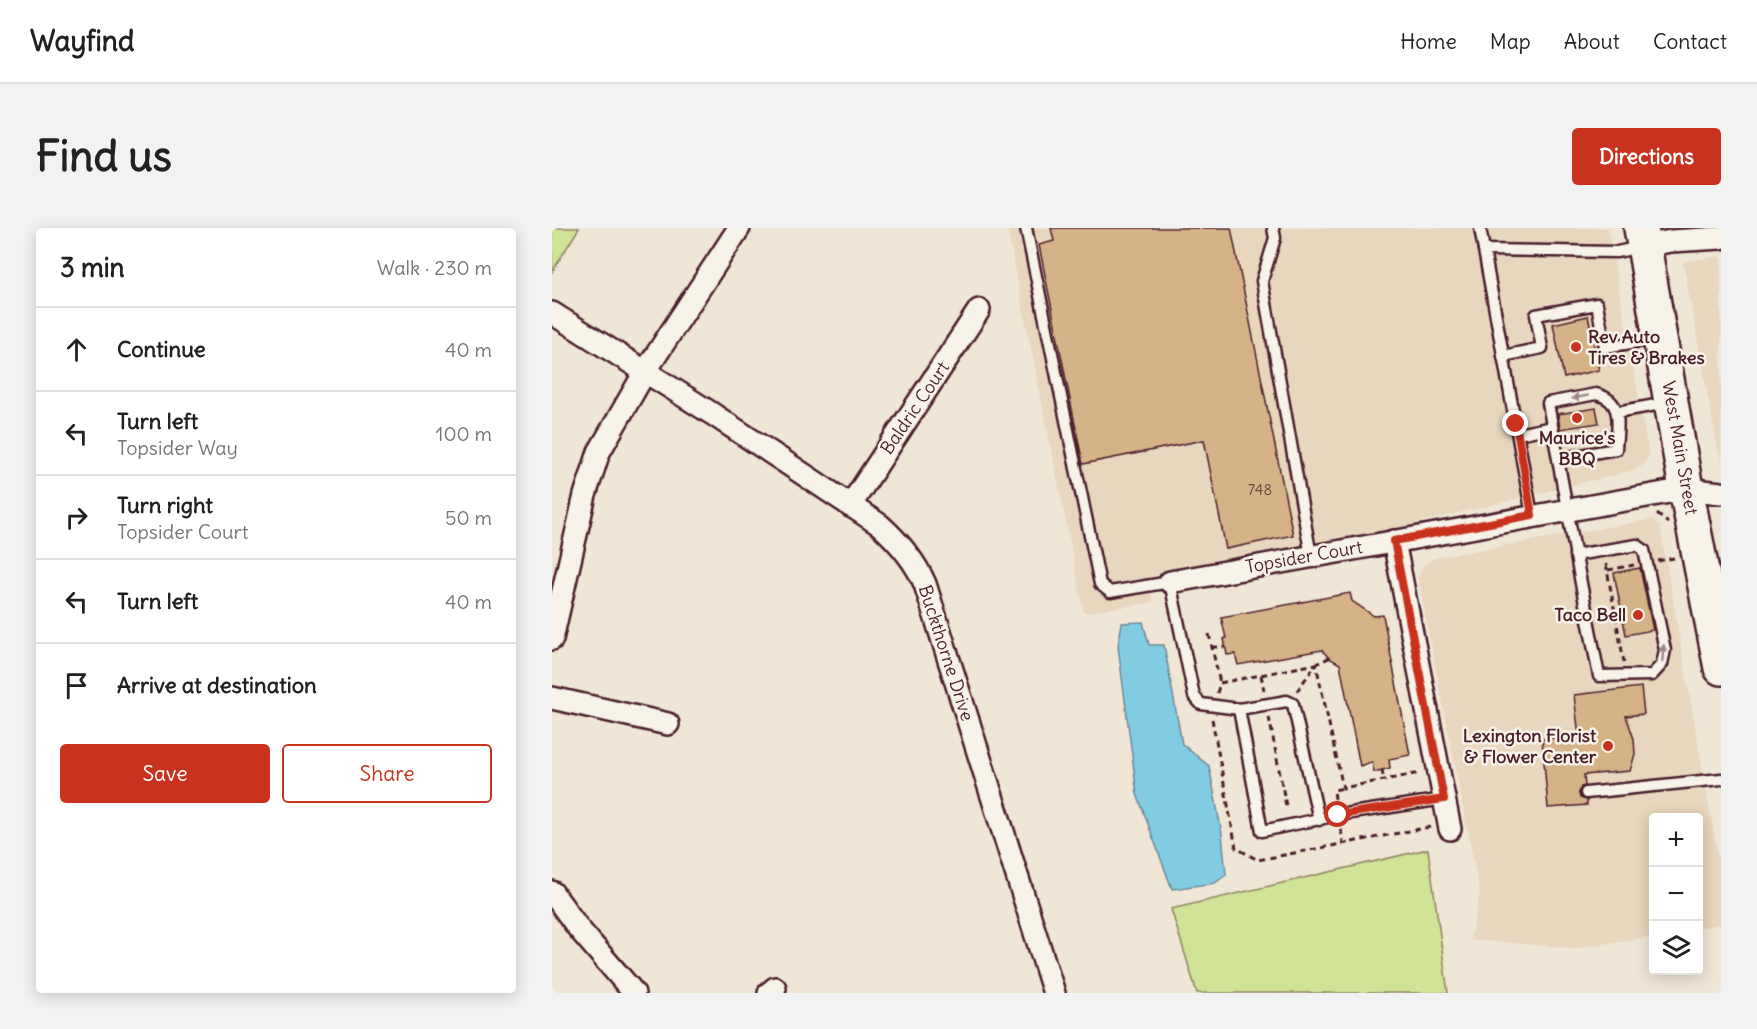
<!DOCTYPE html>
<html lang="en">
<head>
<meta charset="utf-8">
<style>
	:root { --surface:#fff; --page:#f2f2f2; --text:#202124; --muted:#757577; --line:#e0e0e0; --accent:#c8321e }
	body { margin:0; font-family:Delius,sans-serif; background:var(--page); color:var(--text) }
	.controls { position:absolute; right:18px; bottom:18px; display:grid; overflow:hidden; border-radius:6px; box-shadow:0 3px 15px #0003 }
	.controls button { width:54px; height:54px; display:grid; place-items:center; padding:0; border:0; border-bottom:2px solid var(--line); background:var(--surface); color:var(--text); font:30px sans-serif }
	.stop { position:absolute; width:18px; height:18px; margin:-14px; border:4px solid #c8321e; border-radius:50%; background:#fff }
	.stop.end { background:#c8321e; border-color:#fff; box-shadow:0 2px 6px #0008 }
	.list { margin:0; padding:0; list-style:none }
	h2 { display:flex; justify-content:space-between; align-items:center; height:78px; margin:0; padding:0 24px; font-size:26px }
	h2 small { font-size:20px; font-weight:400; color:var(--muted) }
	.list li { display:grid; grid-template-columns:39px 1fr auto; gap:18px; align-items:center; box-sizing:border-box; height:84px; padding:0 24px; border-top:2px solid var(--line) }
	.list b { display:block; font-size:22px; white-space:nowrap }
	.list p { margin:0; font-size:20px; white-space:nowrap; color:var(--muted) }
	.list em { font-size:20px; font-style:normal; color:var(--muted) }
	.actions { display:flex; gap:12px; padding:18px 24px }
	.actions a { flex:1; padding:14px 0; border:2px solid var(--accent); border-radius:6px; text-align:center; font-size:21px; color:var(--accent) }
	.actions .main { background:var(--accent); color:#fff }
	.icon { flex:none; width:33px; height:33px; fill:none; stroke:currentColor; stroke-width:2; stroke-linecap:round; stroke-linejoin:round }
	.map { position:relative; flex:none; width:1169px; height:765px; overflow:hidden; border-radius:6px }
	header { display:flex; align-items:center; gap:36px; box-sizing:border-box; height:84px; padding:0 30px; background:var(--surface); border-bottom:2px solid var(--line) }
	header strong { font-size:28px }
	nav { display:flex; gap:33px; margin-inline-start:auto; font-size:21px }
	.intro { display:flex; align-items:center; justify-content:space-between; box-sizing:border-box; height:144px; padding:0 36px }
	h1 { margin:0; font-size:42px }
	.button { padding:15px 27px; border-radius:6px; background:var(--accent); color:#fff; font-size:21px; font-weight:700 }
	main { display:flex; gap:36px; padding:0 36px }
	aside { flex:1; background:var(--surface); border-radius:6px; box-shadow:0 3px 15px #0003 }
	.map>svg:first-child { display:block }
	.built { fill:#e8d6be }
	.green { fill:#d0e397; stroke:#8d8161; stroke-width:1.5 }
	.water { fill:#82cce2; stroke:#6c8799; stroke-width:1.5 }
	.building { fill:#d5b287; stroke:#4a1f2b; stroke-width:1.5 }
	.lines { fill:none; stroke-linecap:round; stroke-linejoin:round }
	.service-casing { stroke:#4a1f2b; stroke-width:15 }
	.minor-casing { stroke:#4a1f2b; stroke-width:26 }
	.primary-casing { stroke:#4a1f2b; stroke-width:38 }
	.path { stroke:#4a1f2b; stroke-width:3; stroke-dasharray:6 4.5; stroke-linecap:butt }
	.service { stroke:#f7f3e8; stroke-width:10 }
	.minor { stroke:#f7f3e8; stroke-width:21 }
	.primary { stroke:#f7f3e8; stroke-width:33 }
	.oneway { fill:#a0898a }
	.route { stroke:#c8321e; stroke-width:8 }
	.poi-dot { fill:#c8321e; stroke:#f7f3e8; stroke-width:2 }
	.labels { text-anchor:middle; stroke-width:5; stroke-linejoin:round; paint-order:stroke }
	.number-label { font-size:15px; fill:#6d4442 }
	.poi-label { font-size:18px; font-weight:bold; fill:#4a1f2b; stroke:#f7f3e8; text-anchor:end }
	.street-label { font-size:18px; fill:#4a1f2b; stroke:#f7f3e8 }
</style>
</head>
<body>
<header>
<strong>Wayfind</strong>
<nav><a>Home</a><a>Map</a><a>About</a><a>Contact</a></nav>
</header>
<div class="intro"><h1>Find us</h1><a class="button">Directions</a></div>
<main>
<aside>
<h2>3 min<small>Walk · 230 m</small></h2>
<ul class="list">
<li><svg class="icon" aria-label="ahead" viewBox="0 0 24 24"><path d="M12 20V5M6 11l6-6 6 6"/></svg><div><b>Continue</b></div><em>40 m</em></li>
<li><svg class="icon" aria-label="left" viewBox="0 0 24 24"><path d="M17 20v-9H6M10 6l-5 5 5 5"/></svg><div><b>Turn left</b><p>Topsider Way</p></div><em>100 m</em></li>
<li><svg class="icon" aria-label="right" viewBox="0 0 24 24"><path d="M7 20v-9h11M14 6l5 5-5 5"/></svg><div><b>Turn right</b><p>Topsider Court</p></div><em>50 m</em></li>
<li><svg class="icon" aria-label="left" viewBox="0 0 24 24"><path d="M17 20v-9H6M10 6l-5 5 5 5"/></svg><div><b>Turn left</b></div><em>40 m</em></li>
<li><svg class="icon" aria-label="arrive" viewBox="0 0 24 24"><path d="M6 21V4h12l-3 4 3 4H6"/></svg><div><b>Arrive at destination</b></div></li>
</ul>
<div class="actions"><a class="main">Save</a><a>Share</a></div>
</aside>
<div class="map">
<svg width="1169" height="765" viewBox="0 0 1169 765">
	<rect width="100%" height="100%" fill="#f0e6d5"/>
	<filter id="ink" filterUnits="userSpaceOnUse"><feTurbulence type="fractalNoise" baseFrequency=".0167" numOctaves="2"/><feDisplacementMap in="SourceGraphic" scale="12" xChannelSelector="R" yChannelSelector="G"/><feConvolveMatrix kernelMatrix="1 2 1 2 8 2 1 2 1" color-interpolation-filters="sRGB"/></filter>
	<g filter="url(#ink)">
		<!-- built -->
		<g class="built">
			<path d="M455 0H1056L1097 228 1091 237 1083 242 853 298 597 349 601 374 532 385Z"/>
			<path d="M1169 28V238L1131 34Z"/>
			<path d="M1101 291 1108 298 1169 647V696L1147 700 1146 590H1102L1101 708 1024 720 918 712 928 665 866 350 871 337 882 330Z"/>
		</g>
		<!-- green -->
		<g class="green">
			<path d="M0 0H27L0 44Z"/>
			<path d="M876 621 896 765H645L619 681Z"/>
		</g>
		<!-- water -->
		<path class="water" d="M591 394 597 417H612L630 516 657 538 670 606 674 647 663 655 620 661 585 566 566 418 570 395Z"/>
		<!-- building -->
		<g class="building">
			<path d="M499 0H679L741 307 674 321 652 212 531 236 487 17 502 13Z"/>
			<path d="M1036 88 1047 142 1012 150 1001 96Z"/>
			<path d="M1044 180 1047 195 1008 201 1006 186Z"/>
			<path d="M1088 340 1101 402 1074 407 1062 345Z"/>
			<path d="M798 365 800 373 822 388 831 387 858 527 837 531 838 540 822 544 820 534 808 538 788 436 777 430 770 422 686 437 683 426 675 427 672 411 674 410 669 389Z"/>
			<path d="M1089 459 1092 486 1074 488 1082 511 1083 526 1078 543 1032 547 1033 558 1029 559 1027 565 1028 570 1035 572V577L996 580 990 511 1027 508 1022 467Z"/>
		</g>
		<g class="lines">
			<!-- service casing -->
			<g class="service-casing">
				<g id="service">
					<path d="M474 0 548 356 558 364 618 354 642 468 649 476 687 481"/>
					<path d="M721 0 723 10 710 53 759 328"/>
					<path d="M928 0 980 287"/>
					<path d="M932 22 1065 24 1089 19"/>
					<path d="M951 128 990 120 984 87 1045 76 1053 119 1105 111"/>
					<path d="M1065 184 1115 175"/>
					<path d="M966 206 1000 199"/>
					<path d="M1006 231 1064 221C1065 198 1073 173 1044 166L996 175C1012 266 1029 357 1047 448L1100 447 1110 436 1113 422 1092 322 1085 317 1023 327"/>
					<path d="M1034 565 1169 551"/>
					<path d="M767 592 741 476 735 473 687 481 710 603 786 587 892 571"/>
				</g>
			</g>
			<!-- minor casing -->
			<g class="minor-casing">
				<g id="minor">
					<path d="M1092 18 1119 13 1169 10"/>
					<path d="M0 85 159 185 328 297C347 314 363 333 373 356L502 765"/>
					<path d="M298 278 427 82"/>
					<path d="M842 313 898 601"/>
					<path d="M618 354 1134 261 1169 265"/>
					<path d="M0 411 33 267 47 224 93 144 187 0"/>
					<path d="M0 470 116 496"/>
					<path d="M0 664 27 701 82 765"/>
					<path d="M217 765 223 760"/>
				</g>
			</g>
			<!-- primary casing -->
			<g class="primary-casing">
				<path id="primary" d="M1089 0 1134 261 1169 440"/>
			</g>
			<!-- path -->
			<g class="path">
				<path d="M1105 286 1116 295"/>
				<path d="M1106 333 1122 330"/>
				<path d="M1054 336 1072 434"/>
				<path d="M1056 342 1082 337"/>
				<path d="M657 406 668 455"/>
				<path d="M660 419H673"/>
				<path d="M709 447 712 462"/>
				<path d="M745 463 764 436 777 430"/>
				<path d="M665 465 668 455 764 436 791 560 868 545"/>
				<path d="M717 489 734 578"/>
				<path d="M660 491 684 620 706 632 878 599"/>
				<path d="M830 542 832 552"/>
				<path d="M783 571 782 562 791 560"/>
				<path d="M789 601 791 616"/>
			</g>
			<!-- service -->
			<use href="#service" class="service"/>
			<!-- minor -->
			<use href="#minor" class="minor"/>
			<!-- primary -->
			<use href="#primary" class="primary"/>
		</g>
		<!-- one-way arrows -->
		<defs><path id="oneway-solid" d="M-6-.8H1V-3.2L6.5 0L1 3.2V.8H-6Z" transform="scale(1.5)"/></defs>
		<g class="oneway">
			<use href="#oneway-solid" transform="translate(1028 169) rotate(170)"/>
			<use href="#oneway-solid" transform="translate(1111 425) rotate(-85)"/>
		</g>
	</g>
	<g class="lines" filter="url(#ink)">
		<!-- route -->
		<path class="route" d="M786 587 892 571 842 313 980 287 964 196"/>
	</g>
	<!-- markers -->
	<g class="poi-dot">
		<circle cx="1024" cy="119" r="6"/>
		<circle cx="1025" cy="190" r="6"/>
		<circle cx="1086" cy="387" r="6"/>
		<circle cx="1056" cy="518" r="6"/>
	</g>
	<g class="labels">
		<!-- number labels -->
		<g class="number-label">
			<text x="708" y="267">748</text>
		</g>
		<!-- poi labels -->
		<g class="poi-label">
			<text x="1036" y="115" text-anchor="start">Rev Auto<tspan x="1036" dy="21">Tires &amp; Brakes</tspan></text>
			<text x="1025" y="216" text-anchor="middle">Maurice's<tspan x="1025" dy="21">BBQ</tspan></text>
			<text x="1074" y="393">Taco Bell</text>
			<text x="1044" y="514">Lexington Florist<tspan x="1044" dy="21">&amp; Flower Center</tspan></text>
		</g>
		<!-- street labels -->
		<g class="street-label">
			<text transform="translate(363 180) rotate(-56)" y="6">Baldric Court</text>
			<text transform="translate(1128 220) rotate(80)" y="6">West Main Street</text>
			<text transform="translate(752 329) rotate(-10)" y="6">Topsider Court</text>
			<text transform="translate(394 425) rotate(72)" y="6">Buckthorne Drive</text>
		</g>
	</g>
</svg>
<div class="controls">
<button>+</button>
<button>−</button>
<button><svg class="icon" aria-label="layers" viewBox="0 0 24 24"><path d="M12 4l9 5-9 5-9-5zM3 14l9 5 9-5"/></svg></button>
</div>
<div class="stop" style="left:786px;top:587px"></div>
<div class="stop end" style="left:964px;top:196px"></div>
</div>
</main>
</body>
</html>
